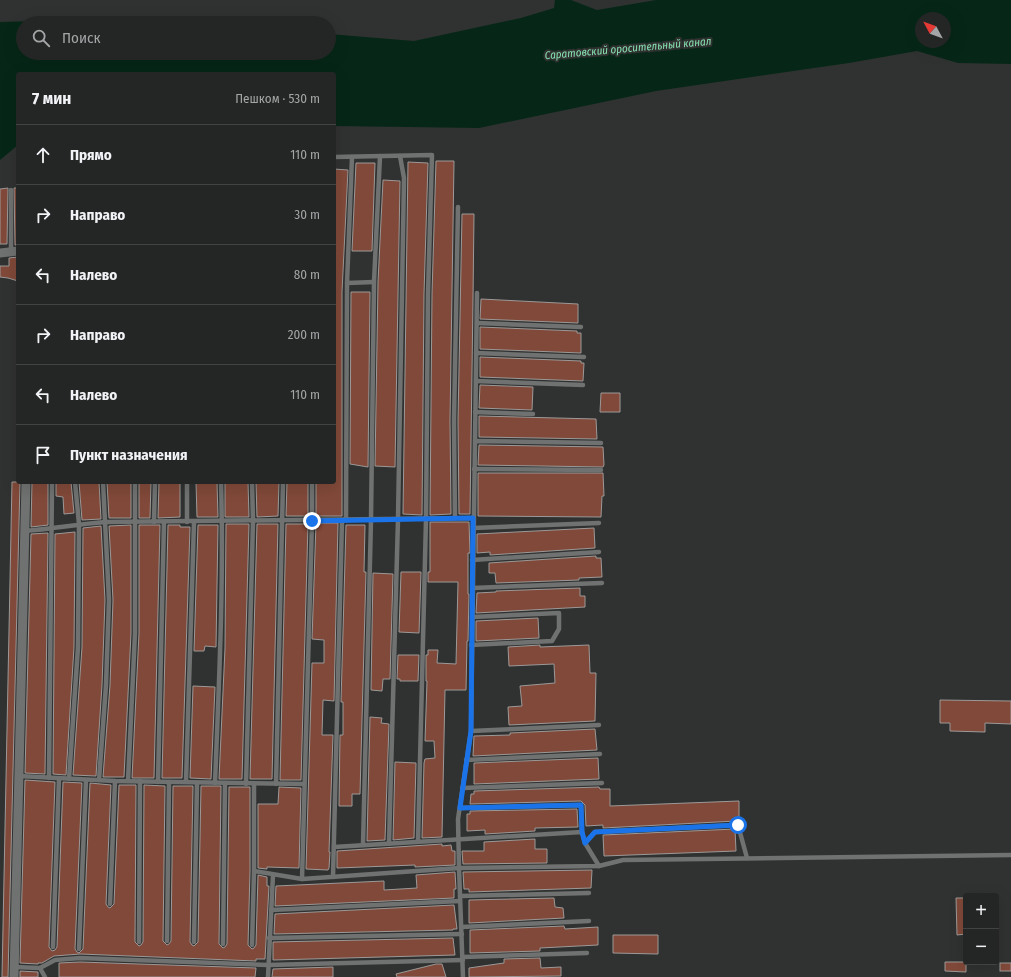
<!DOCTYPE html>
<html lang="ru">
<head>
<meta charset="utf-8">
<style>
	:root { --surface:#242625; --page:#303232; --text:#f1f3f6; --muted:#a3a5a7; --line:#414342 }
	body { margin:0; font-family:"Fira Sans Condensed",sans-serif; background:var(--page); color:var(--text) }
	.controls { position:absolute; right:12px; bottom:12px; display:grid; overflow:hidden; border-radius:4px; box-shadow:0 4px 16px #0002 }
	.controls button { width:36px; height:36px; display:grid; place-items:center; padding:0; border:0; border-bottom:1px solid var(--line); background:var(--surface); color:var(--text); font:20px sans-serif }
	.compass { position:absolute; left:915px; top:12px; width:36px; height:36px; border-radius:50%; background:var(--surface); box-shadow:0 4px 16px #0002; rotate:311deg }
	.stop { position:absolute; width:12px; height:12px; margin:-9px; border:3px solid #1a73e8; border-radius:50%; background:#fff }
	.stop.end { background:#1a73e8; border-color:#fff; box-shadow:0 1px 4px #0008 }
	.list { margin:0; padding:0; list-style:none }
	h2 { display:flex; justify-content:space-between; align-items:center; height:52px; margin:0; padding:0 16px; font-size:17px }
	h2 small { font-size:13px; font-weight:400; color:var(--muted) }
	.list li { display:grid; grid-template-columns:26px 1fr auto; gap:12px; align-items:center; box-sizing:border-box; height:60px; padding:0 16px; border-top:1px solid var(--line) }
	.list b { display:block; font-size:15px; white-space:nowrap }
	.list em { font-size:13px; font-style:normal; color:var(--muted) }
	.icon { flex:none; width:22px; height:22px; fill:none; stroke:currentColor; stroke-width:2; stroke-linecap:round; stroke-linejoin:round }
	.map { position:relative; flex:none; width:1011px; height:977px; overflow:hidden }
	.search { position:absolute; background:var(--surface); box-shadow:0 4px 16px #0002; left:16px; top:16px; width:320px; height:44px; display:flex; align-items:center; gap:10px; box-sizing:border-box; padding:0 14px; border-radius:22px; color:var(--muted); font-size:15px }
	.panel { position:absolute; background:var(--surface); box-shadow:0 4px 16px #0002; left:16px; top:72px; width:320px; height:412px; border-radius:4px }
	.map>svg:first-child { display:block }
	.water { fill:#062718; fill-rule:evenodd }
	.building { fill:#814939; stroke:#9c9998 }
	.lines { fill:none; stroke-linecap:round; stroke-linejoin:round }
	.service { stroke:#6f7270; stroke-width:4.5 }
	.minor { stroke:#6f7270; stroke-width:9 }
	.route { stroke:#1a73e8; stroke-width:5 }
	.labels { text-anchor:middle; stroke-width:4; stroke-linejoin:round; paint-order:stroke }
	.water-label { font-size:11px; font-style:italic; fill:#86e0b0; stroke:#303231 }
</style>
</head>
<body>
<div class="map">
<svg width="1011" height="977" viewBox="0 0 1011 977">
	<rect width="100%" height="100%" fill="#303231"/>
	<!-- water -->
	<path class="water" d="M555 0H571L597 10 656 0H1011V64L958 63 917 51 849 63 656 91 479 128 334 126V74H18V145L0 160V22L109 19 130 23H23V53H329V34L414 41 521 18 554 8ZM921 18H945V42H921Z"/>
	<!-- building -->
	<g class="building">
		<path d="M436 161H454L450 421 451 514 430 515 432 294Z"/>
		<path d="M408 162 428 163 424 294 422 515 403 514Z"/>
		<path d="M356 163H375L372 251H352Z"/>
		<path d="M334 169 348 170 342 292V516H316V482H334Z"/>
		<path d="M383 180 400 181 395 467 375 466 378 282Z"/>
		<path d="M8 188 7 244H0V189Z"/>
		<path d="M14 188H18V245H15Z"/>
		<path d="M462 214H474L473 299 470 514H459L458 421Z"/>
		<path d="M18 257V281L8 278 0 277V266H9V258Z"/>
		<path d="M351 292H370L368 467 350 464Z"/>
		<path d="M481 299 578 304V323L480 319Z"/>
		<path d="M480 327 577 331V333H581V353L480 349Z"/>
		<path d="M480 357 581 361V363H584L583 381 480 377Z"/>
		<path d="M480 385 533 387 532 410 479 408Z"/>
		<path d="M601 393H620V412H600Z"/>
		<path d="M479 416 596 419 597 439 479 437Z"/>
		<path d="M479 445 603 447 604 465 603 467 478 465Z"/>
		<path d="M478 473H603L604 496H602L601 517 478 516Z"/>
		<path d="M12 482H20L8 977H2Z"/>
		<path d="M32 482H48V525L31 527Z"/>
		<path d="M56 482H71L74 513 64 514 63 497 56 496Z"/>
		<path d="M79 482H99L101 519 82 520Z"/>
		<path d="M107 482H131V518H109Z"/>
		<path d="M139 482H151L150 518H139Z"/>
		<path d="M159 482H180V517L158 518Z"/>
		<path d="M196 482H217L218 517H197Z"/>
		<path d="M225 482H248L249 517H225Z"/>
		<path d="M256 482H279L278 516 257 517Z"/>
		<path d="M287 482H308V516H286Z"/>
		<path d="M430 522H469L470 553H468V594H469L468 641H467L466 690H445L442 837 422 838 424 763 425 759 435 758 434 741H425L427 681H426V655H428V650H438L437 663 456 664 458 582H428V572H430Z"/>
		<path d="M316 523H338L334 701 323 700 322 735H333L329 852H330L329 868 328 870 306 869 312 663H324V640L312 639Z"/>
		<path d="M226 524H249L242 779H219L225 648Z"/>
		<path d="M257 524H278L272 779H250Z"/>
		<path d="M286 524H308L301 780H280Z"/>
		<path d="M131 525V633L124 777H103L110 685 113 600 109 526Z"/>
		<path d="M139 525H160L154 778H132L139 633Z"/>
		<path d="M168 525H180V527H190L182 778H162Z"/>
		<path d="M198 525H218L216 647 205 646 204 651H194Z"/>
		<path d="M346 525H365L364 572H366L360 794H352V806H339L340 735H343V702H341Z"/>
		<path d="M101 526 105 600 102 685 96 776 73 775 82 647 83 528Z"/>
		<path d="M594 528 595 548 490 555V552L477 553V534Z"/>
		<path d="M75 532 74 647 66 775 53 774 55 534Z"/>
		<path d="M48 533V534L45 774 25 773 31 534Z"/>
		<path d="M596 556V558H601L602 577 579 578V580L496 583 495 573H489V563Z"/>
		<path d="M401 572H421L419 633 399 632Z"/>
		<path d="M373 573 393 574 390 679H383L382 691 371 690Z"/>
		<path d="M580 588V596H585V607L476 613 477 593 496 592V591Z"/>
		<path d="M538 618 539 638 476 641V621Z"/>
		<path d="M540 645V647L589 645 590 673H596L595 721 509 725 508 707 522 706 520 686 555 683 554 664 509 666 508 647Z"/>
		<path d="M398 655H419L418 681H400V679H397Z"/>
		<path d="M193 686 215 687 211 779 190 778Z"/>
		<path d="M940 700 1011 701V724L985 723V732L950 731V723H940Z"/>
		<path d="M370 717 382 718 381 723 389 724 385 840 367 841Z"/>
		<path d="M595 729 597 750 473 756 474 736 510 735V733Z"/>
		<path d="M598 758 599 779 474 784V763Z"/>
		<path d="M395 762 416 763 414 838 393 840Z"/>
		<path d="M25 780 55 782 49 947 52 951 55 950 57 947 63 782 82 783 75 949 77 952 79 953 83 949 90 783 111 785 106 904 108 907 110 908 114 904 119 785H136L135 942 139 946 141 945 143 942 144 785 165 786 163 941 167 945 169 944 171 941 173 786H193L190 942 192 945 194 946 198 942 201 786H221L219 944 223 948 225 947 227 944 229 787H250V871L248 945 252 949 254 948 256 945 258 875 267 877V886H269L265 959H256V961L80 954 54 956 42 963H38V964L20 963Z"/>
		<path d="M279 787 301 788 299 868 267 867V869L258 868V804H278Z"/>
		<path d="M599 787 600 789H610V806L739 801V817L736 818V821L603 828V825L586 826 585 805 581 801 470 804 471 794H474V791Z"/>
		<path d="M577 809 578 827 535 828V831L485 834V830L467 831V814H470V811Z"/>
		<path d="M735 829 736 851 604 856 603 835Z"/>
		<path d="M535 839V849H547V863L463 864 462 851H484V842Z"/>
		<path d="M442 844V846L451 845 452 851H455V865L415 867V865L337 868V851Z"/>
		<path d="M592 870 591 888 469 892V889H464L463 872Z"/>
		<path d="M455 872 456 889H454V898L275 906 276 886 384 881V890L417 888 416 875Z"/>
		<path d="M554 898 555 907 563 908 564 918 469 923V900Z"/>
		<path d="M956 898H966V934L957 935Z"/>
		<path d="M454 905 457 929H453V930L274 934 275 914Z"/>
		<path d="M564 926 565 929 598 927V945L540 948V951L470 953V930Z"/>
		<path d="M613 935H658V954L613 953Z"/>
		<path d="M453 938 455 955 273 960V942Z"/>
		<path d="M540 958 541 968 561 967V976L469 977V968L504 963V959Z"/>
		<path d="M80 962 256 968 255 977H59V963Z"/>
		<path d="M945 962H966V972L945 971Z"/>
		<rect x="1000" y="963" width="11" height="8"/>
		<path d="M436 964H442L446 977H397L396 974Z"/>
		<path d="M333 967V977H272L273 969Z"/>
		<path d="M20 971 38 972V977H20Z"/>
	</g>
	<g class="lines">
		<!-- service -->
		<g class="service">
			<path d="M334 157 432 155 428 294 426 519 418 842"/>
			<path d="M11 190V252"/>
			<path d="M347 283 374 282"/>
			<path d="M477 323 581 327"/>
			<path d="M476 353 584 357"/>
			<path d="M476 381 583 385"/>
			<path d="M475 412 533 414"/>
			<path d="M475 441 477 293"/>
			<path d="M601 443 475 441 471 731 458 819 459 868 599 866 623 860 1011 855"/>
			<path d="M474 469 601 470"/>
			<path d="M455 518 454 421 458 207"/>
			<path d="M346 520 347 283 352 157"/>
			<path d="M154 522 155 482"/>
			<path d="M187 522V482"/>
			<path d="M473 528 599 523"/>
			<path d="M25 531C52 529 78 524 105 522L473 518"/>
			<path d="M472 560 599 552"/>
			<path d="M472 588 602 583"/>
			<path d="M471 645 552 641 559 629V613L472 617"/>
			<path d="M471 731 599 725"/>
			<path d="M466 760 600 754"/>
			<path d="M19 776 115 781 304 784"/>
			<path d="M49 778 52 482"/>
			<path d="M69 779 78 647 79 524 75 482"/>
			<path d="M99 780 106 685 109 600 103 482"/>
			<path d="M128 781 135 633V482"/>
			<path d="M158 782 164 522"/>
			<path d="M186 782 194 522"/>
			<path d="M215 783C219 683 224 582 221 482"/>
			<path d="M246 784 253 521 252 482"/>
			<path d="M254 784V871"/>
			<path d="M276 784 283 482"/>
			<path d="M462 788 602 783"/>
			<path d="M460 808 581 805 582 832"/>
			<path d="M585 843 595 832 738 825 747 858"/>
			<path d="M389 844 398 519 404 178 400 156"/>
			<path d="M363 845 371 520 374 282 380 156"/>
			<path d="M334 847 582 832 585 843 599 866"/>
			<path d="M333 877 342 520"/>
			<path d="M302 879 312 521V482"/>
			<path d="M460 896 589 893"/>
			<path d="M110 904 115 781"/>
			<path d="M271 910 460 901"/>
			<path d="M461 927 589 921"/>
			<path d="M269 938 462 934"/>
			<path d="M167 941 169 782"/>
			<path d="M139 942 140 781"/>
			<path d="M194 942 197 783"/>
			<path d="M223 944 225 783"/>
			<path d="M252 945 254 871 302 879 459 868 463 977"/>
			<path d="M53 947 59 778"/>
			<path d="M79 949 86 780"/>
			<path d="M463 957 587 953"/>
			<path d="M14 967 40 968 45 977"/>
			<path d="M40 968 55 960 80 958 268 965 463 960"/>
			<path d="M268 977 273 875"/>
		</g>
		<!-- minor -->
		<g class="minor">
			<path d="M0 253 18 251"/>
			<path d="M14 977 26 482"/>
		</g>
	</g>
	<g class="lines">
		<!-- route -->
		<path class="route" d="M312 521 473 518 471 731 460 808 581 805 582 832 585 843 595 832 738 825"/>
	</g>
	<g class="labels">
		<!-- water labels -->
		<g class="water-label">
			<text transform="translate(628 48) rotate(-5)" y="4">Саратовский оросительный канал</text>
		</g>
	</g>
</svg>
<div class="controls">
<button>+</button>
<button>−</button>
</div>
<svg class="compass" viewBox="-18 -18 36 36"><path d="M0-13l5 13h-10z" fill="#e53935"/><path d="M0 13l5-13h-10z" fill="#a3a5a7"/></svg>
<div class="stop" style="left:738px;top:825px"></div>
<div class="stop end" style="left:312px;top:521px"></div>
<div class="search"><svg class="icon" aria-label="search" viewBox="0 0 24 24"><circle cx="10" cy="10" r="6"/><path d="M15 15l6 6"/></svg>Поиск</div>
<section class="panel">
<h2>7 мин<small>Пешком · 530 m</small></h2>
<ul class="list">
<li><svg class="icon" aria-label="ahead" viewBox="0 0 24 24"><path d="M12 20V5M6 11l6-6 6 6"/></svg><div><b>Прямо</b></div><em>110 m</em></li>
<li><svg class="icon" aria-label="right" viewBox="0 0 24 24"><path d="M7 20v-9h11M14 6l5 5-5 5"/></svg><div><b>Направо</b></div><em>30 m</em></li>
<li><svg class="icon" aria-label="left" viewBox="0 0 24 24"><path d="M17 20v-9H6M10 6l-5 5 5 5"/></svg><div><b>Налево</b></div><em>80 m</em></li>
<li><svg class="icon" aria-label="right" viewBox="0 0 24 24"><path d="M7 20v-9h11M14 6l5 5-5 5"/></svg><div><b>Направо</b></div><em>200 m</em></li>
<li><svg class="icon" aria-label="left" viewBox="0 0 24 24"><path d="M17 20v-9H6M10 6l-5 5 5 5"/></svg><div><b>Налево</b></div><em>110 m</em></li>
<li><svg class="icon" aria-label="arrive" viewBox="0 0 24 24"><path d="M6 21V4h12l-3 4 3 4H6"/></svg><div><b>Пункт назначения</b></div></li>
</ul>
</section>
</div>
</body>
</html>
